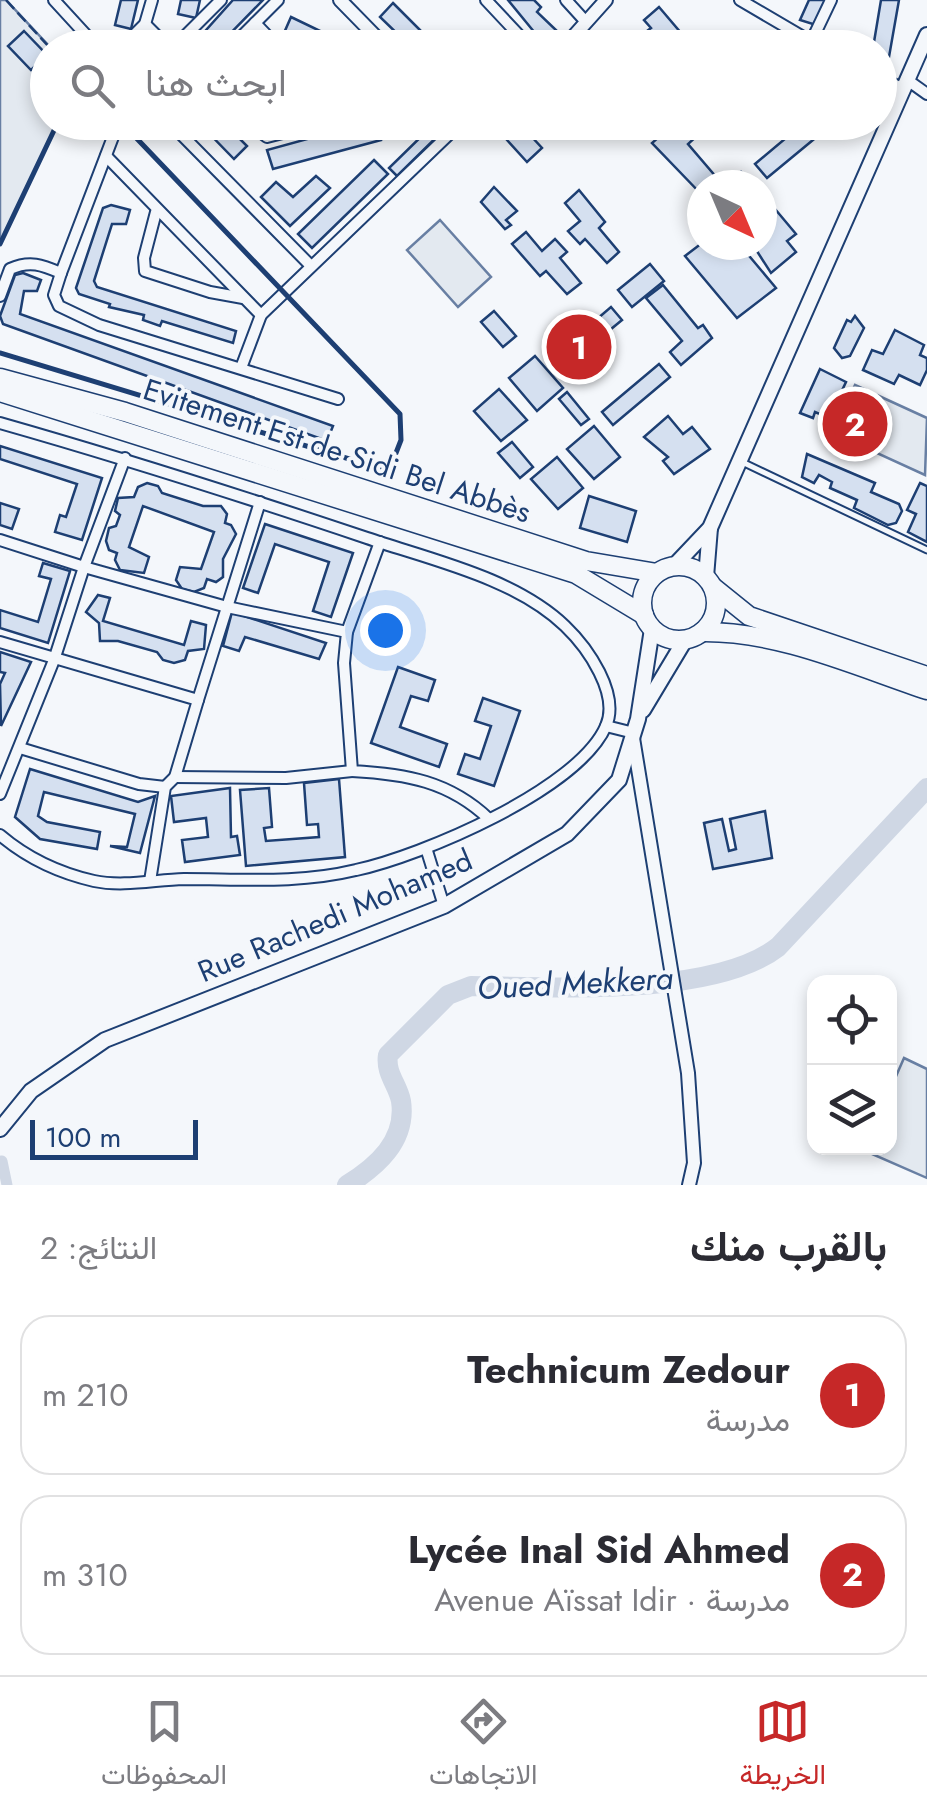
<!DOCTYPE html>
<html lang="ar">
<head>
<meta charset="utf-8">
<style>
	:root { --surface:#fff; --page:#f7f7f7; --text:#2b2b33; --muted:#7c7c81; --line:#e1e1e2; --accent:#c62828 }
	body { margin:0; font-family:Jost,Vazirmatn,sans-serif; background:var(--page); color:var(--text); direction:rtl }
	.controls { position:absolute; right:30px; bottom:30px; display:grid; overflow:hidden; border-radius:20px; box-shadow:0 5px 15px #0003 }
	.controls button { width:90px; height:90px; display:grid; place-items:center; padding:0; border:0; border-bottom:2px solid var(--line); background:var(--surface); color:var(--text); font:50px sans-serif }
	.compass { position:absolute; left:687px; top:170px; width:90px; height:90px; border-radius:50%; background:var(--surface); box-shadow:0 5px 15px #0003; rotate:136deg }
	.scale { position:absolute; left:30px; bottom:25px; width:168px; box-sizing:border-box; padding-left:10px; border:5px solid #1d3f73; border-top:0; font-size:28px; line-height:35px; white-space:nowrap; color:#1d3f73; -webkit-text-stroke:8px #f4f7fb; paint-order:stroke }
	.you { position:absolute; left:385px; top:630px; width:35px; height:35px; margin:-25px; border:8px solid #fff; border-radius:50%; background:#1a73e8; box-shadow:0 0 0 15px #1a73e833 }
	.badge { display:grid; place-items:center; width:65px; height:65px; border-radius:50%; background:var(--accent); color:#fff; font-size:32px; font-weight:700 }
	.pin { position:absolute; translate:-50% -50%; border:5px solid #fff; box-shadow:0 2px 10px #0006 }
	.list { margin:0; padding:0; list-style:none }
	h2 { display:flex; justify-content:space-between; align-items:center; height:130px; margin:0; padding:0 40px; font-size:42px }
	h2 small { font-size:32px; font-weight:400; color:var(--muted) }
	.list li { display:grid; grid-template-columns:65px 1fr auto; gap:30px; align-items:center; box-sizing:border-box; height:160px; margin:0 20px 20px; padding:0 20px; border:2px solid var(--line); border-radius:30px }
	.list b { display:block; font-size:38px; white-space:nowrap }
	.list p { margin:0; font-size:32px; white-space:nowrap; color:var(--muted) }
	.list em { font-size:32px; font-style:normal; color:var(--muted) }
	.icon { flex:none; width:55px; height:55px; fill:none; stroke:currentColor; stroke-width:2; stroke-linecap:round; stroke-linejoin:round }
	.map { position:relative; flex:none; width:927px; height:1185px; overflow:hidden; direction:ltr }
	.search { position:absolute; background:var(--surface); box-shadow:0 5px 15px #0003; left:30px; right:30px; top:30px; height:110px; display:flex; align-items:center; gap:25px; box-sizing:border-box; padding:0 35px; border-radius:55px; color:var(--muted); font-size:38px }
	.sheet { height:490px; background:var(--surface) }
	nav { display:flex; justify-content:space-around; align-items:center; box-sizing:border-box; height:140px; border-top:2px solid var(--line); background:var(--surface); font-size:28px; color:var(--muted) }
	nav a { display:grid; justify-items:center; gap:5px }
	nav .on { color:var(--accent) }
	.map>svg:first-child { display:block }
	.green { fill:#e3e9f0; stroke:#687fa3; stroke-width:2.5 }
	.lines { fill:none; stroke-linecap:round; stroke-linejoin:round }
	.canal { stroke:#cfd7e4; stroke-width:11 }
	.river { stroke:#cfd7e4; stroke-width:20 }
	.building { fill:#d5e0f0; stroke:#1d3f73; stroke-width:2.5 }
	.service-casing { stroke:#1d3f73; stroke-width:9 }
	.minor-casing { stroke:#1d3f73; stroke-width:14 }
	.tertiary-casing { stroke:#1d3f73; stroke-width:16 }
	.secondary-casing { stroke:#1d3f73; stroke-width:18 }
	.trunk-casing { stroke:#1d3f73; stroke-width:21 }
	.service { stroke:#f4f7fb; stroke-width:5 }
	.minor { stroke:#f4f7fb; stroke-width:10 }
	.tertiary { stroke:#f4f7fb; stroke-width:12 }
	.secondary { stroke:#f4f7fb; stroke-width:14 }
	.trunk { stroke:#f4f7fb; stroke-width:18 }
	.fence { stroke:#1d3f73; stroke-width:2.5; stroke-dasharray:12 5; stroke-linecap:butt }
	.wall { stroke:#1d3f73; stroke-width:5 }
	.labels { text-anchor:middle; stroke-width:8; stroke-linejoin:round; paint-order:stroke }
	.street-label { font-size:30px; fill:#1d3f73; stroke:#f4f7fb }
	.water-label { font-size:32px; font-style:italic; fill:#1d3f73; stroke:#f4f7fb }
</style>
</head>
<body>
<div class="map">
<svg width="927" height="1185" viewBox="0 0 927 1185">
	<rect width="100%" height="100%" fill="#f4f7fb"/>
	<!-- green -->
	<g class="green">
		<path d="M0 0H6L50 47 48 122 58 123 0 244Z"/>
		<path d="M440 220 491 277 458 307 407 250Z"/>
		<path d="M855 385 927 418 925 475 833 433Z"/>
		<path d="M904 1058 927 1069V1178L863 1150 890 1148V1090Z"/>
	</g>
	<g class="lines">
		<!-- canal -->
		<path class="canal" d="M2 1161 7 1185"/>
		<!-- river -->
		<path class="river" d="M347 1185C376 1167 407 1141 401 1101 398 1085 385 1073 388 1055L448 995 471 986C552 987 714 997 778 947L927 788"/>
	</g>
	<!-- building -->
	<g class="building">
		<path d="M121 0H138L131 29 115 25Z"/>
		<path d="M181 0H200L196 18 178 14Z"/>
		<path d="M233 0H263L216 48H190Z"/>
		<path d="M508 0H534L541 7 537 12 557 31 544 44Z"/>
		<path d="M809 0H827L816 25 800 20Z"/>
		<path d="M881 0H899L889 57 880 56V48H873Z"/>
		<path d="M393 3 431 41V48H412L380 17Z"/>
		<path d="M659 7 687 40 683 48H648L639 37 651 28 644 20Z"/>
		<path d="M291 17 337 39 333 48H313L284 33Z"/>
		<path d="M24 31 47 55 31 70 8 46Z"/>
		<path d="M198 122H223L247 146 234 159Z"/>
		<path d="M369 122H378L381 140 273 169 267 150Z"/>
		<path d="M436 122H452L397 176 389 168Z"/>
		<path d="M676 122H692L700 133 688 144 723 185H702V195L652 143Z"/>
		<path d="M805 122H818L825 130 767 178 755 164Z"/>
		<path d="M519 123 542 148 527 162 507 140Z"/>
		<path d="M374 160 388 174 312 248 298 234Z"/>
		<path d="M741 172 753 185H724Z"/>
		<path d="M316 176 330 188 290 226 261 197 276 182 293 197Z"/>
		<path d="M494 187 517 211 506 220 511 225 505 229 481 202Z"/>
		<path d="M579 190 605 222 599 228 619 252 607 263 585 239 580 244 568 231 580 221 565 203Z"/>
		<path d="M770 203 796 234 787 241 796 252 771 273 753 245H762V209Z"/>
		<path d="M111 205 130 210 126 224H112L94 281 97 287 236 331 233 343 162 321 160 326 143 320 144 315 109 307 110 304 79 294 76 288 103 208Z"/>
		<path d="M526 232 542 251 555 239 567 252 560 258 581 283 567 294 546 271 540 276 512 244Z"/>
		<path d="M702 243 740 245 776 288 737 318 685 256Z"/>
		<path d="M650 264 664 281 632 307 618 290Z"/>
		<path d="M23 273 41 280 37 291H24L20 314 333 426 327 441 3 324 0 316 15 275Z"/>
		<path d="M663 285 698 328 703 325 712 338 681 365 670 352 682 341 646 298Z"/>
		<path d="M611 307 622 320 565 367 555 355Z"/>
		<path d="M494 311 516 336 503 347 481 322Z"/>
		<path d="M855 316 864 328 850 356 842 358 834 348 847 320 851 322Z"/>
		<path d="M895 330 924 345 920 355 927 358V370L920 385 899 375 894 384 863 370 872 350 883 354Z"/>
		<path d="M535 356 563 388 537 411 509 378Z"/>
		<path d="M659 364 670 377 613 425 602 412Z"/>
		<path d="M820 369 846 382 829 418 815 412 813 418 800 413Z"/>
		<path d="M499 389 527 420 501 441 474 411Z"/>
		<path d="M567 392 589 419 581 425 559 399Z"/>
		<path d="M668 416 683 434 692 427 710 449 674 474 663 461 668 457 644 437Z"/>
		<path d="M594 426 620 457 594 479 567 449Z"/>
		<path d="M512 442 533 467 520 478 498 453Z"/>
		<path d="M0 446 102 478 82 540 55 532 60 515 66 517 77 484 0 459Z"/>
		<path d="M807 454 875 483 871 492 899 504 902 511 896 523 888 525 854 508 857 500 830 488 832 482 819 475 814 483 802 477Z"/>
		<path d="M557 457 583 488 558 509 531 479Z"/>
		<path d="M147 483 158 486 162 493 203 506H221L227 514 225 523 231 525 236 534 223 559V577L216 582 207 579 204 588 194 592 182 589 176 580 180 567 201 569 214 532 143 506 129 547 149 557 144 573 120 570 115 560 117 553 109 550 106 541 109 528 116 526 120 515 115 511 118 498 134 497 138 487Z"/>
		<path d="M920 483 927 486V542L908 532 916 514 907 510Z"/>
		<path d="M589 496 636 511 627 542 580 528Z"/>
		<path d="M0 503 19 509 12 529 0 525Z"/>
		<path d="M265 524 353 553 331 617 313 611 329 562 275 544 258 593 243 588Z"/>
		<path d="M43 563 70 571 48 643 0 628V610L38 622 51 579 39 576Z"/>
		<path d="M98 595 110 598 103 621 184 645 191 621 206 625 204 649 188 651 185 660 174 663 163 660 157 652 118 641H100L99 623 86 612Z"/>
		<path d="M232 612 326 643 319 659 245 637 239 651 223 646Z"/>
		<path d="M0 652 31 662 1 726 0 684 5 673 0 672Z"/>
		<path d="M398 667 435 680 428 701 411 696 400 727 447 744 439 767 371 743Z"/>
		<path d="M483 698 520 711 494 786 458 774 465 754 480 759 491 726 475 721Z"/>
		<path d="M30 769 138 802 155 796 140 853 110 846 127 847 135 814 44 792 38 816 47 822 100 832 97 849 40 839 15 817Z"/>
		<path d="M339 779 345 857 246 866 240 790 269 788 272 827 264 828 266 841 319 837 318 824 307 825 304 783Z"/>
		<path d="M230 788 231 837 237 836 240 855 185 862 182 840 208 837 206 818 174 822 171 796Z"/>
		<path d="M765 811 772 858 713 869 704 823 722 819 729 851 736 849 730 819Z"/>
	</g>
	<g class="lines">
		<!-- service casing -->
		<g class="service-casing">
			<path id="service" d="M740 461 927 550"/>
		</g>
		<!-- minor casing -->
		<g class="minor-casing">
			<g id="minor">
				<path d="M54 0 98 48"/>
				<path d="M486 0 531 48"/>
				<path d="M566 0 586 22"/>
				<path d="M740 0 822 48"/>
				<path d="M255 23 279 48"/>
				<path d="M145 24 169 48"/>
				<path d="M811 42 831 0"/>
				<path d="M121 48 145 24 152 0"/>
				<path d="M173 48 221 0"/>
				<path d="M230 48 278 0"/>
				<path d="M880 77 901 88"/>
				<path d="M906 79 927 94"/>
				<path d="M169 122 311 266"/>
				<path d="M247 122 267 137 326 122"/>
				<path d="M116 129 61 273 54 295 59 306 99 325 338 399"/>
				<path d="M106 156 261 315"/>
				<path d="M156 212 144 258 145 271 210 292 243 298"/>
				<path d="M0 296 10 269C30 260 42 265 61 273"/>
				<path d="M241 368 261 315 462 122"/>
				<path d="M0 423C123 458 245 497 367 538 432 560 515 578 565 626 588 648 620 694 606 726 578 790 421 856 356 870 298 884 243 879 184 879 154 880 123 887 94 881 59 873 27 858 0 835"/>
				<path d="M125 458 84 567 227 607 347 632 344 663 352 771C406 774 449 781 489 819"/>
				<path d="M0 540 84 567 54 660 0 794"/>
				<path d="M347 632 380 542"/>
				<path d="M0 642 198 700 175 777 165 787 150 881"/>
				<path d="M198 700 260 502"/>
				<path d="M606 726 634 733"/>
				<path d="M20 748 139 784 165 787"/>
				<path d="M175 777 286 778 352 771"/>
				<path d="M427 851 444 906"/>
			</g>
		</g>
		<!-- tertiary casing -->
		<g class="tertiary-casing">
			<g id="tertiary">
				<path d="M340 0 387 48"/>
				<path d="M563 48 606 0"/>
				<path d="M633 738 688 1073 694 1163 689 1185"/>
			</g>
		</g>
		<!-- secondary casing -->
		<g class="secondary-casing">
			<g id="secondary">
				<path d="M674 566 710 528 927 35"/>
				<path d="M706 577 710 528"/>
				<path d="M643 710 685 640"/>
				<path d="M0 1129 31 1091 105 1040 444 906 567 834 619 780 638 719 652 629"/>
			</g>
		</g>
		<!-- trunk casing -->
		<g class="trunk-casing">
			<g id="trunk">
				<path d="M0 378 125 412 586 561 657 573"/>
				<path d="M0 392 576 574 644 615"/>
				<circle cx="679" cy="603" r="37"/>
				<path d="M713 587 749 616 927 676"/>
				<path d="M702 632C779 631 855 666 927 690"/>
			</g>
		</g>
		<!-- service -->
		<use href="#service" class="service"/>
		<!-- minor -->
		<use href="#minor" class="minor"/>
		<!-- tertiary -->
		<use href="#tertiary" class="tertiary"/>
		<!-- secondary -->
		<use href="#secondary" class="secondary"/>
		<!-- trunk -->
		<use href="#trunk" class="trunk"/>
		<!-- fence -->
		<g class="fence">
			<path d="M6 0 50 48"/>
			<path d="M0 244 58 122"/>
		</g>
		<!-- wall -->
		<g class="wall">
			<path d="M0 244 58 122"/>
			<path d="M0 353 389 471 401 440 400 414 121 122"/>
		</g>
	</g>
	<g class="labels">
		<!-- street labels -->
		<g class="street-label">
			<text transform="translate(337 451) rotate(18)" y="10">Evitement Est de Sidi Bel Abbès</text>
			<text transform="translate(335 916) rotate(-23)" y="10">Rue Rachedi Mohamed</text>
		</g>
		<!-- water labels -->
		<g class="water-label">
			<text transform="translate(575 983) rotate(-3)" y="11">Oued Mekkera</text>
		</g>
	</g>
</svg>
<div class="controls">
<button><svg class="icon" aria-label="locate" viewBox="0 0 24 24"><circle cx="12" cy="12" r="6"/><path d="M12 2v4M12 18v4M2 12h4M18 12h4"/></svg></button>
<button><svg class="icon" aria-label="layers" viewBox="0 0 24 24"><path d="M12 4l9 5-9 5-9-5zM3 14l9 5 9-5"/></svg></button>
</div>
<svg class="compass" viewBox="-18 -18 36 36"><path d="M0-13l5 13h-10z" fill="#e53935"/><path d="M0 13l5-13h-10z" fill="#7c7c81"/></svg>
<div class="scale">100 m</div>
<div class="you"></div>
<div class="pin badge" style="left:579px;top:347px">1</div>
<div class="pin badge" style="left:855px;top:424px">2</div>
<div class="search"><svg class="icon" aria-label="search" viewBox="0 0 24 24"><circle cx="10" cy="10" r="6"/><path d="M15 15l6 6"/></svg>ابحث هنا</div>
</div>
<section class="sheet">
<h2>بالقرب منك<small>النتائج: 2</small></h2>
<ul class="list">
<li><span class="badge">1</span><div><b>Technicum Zedour</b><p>مدرسة</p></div><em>210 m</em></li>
<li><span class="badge">2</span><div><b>Lycée Inal Sid Ahmed</b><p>مدرسة · Avenue Aïssat Idir</p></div><em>310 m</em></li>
</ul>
</section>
<nav>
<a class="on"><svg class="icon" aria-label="map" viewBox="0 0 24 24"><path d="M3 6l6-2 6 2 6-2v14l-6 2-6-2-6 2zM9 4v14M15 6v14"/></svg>الخريطة</a>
<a><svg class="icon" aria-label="directions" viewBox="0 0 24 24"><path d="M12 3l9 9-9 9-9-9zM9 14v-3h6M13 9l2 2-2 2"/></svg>الاتجاهات</a>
<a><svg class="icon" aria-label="saved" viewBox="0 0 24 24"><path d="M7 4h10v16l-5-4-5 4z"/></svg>المحفوظات</a>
</nav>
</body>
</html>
